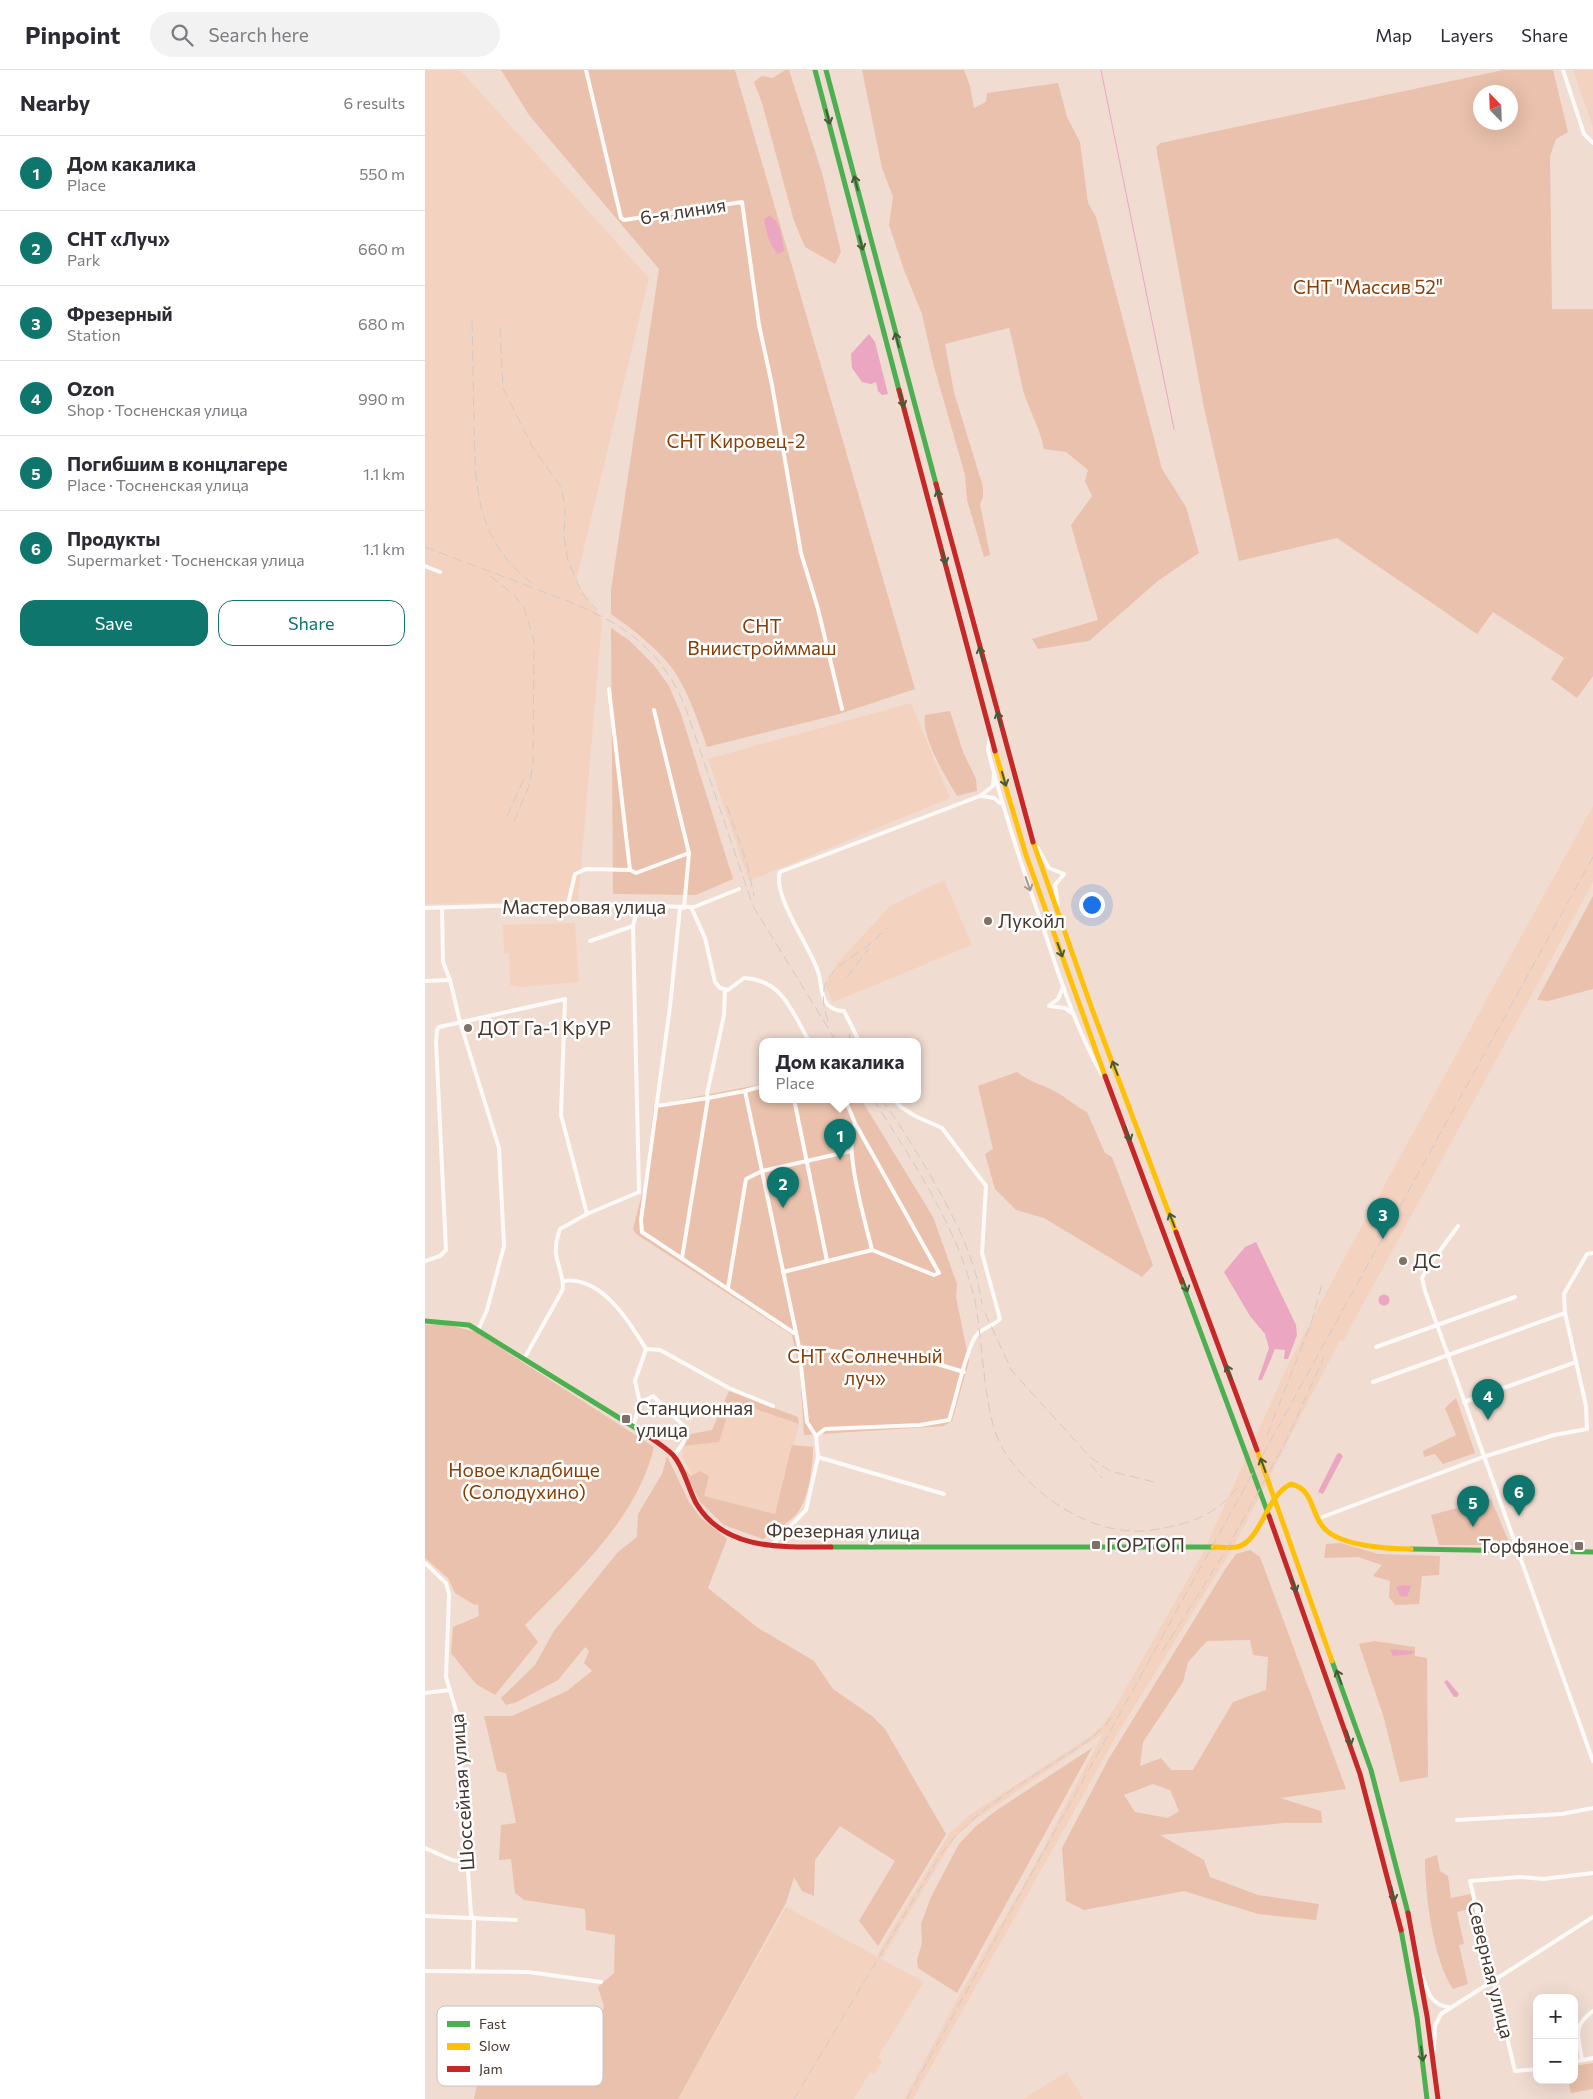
<!DOCTYPE html>
<html lang="en">
<head>
<meta charset="utf-8">
<style>
	:root { --surface:#fff; --page:#f2f2f3; --text:#2b2b33; --muted:#7c7c81; --line:#e1e1e2; --accent:#0f766e }
	body { margin:0; font-family:Commissioner,sans-serif; background:var(--page); color:var(--text) }
	.controls { position:absolute; right:15px; bottom:15px; display:grid; overflow:hidden; border-radius:10px; box-shadow:0 5px 20px #0002 }
	.controls button { width:45px; height:45px; display:grid; place-items:center; padding:0; border:0; border-bottom:1px solid var(--line); background:var(--surface); color:var(--text); font:25px sans-serif }
	.compass { position:absolute; left:1048px; top:15px; width:45px; height:45px; border-radius:50%; background:var(--surface); box-shadow:0 5px 20px #0002; rotate:337deg }
	.you { position:absolute; left:666px; top:834px; width:18px; height:18px; margin:-12px; border:4px solid #fff; border-radius:50%; background:#1a73e8; box-shadow:0 0 0 8px #1a73e833 }
	.badge { display:grid; place-items:center; width:32px; height:32px; border-radius:50%; background:var(--accent); color:#fff; font-size:16px; font-weight:700 }
	.pin { position:absolute; translate:-50% -41px; filter:drop-shadow(0 1px 2px #0008) }
	.pin::after { content:''; position:absolute; top:26px; width:18px; height:15px; background:inherit; clip-path:polygon(0 0,100% 0,50% 100%) }
	.popup { position:absolute; left:334px; top:968px; width:162px; height:65px; box-sizing:border-box; display:grid; place-content:center; border-radius:10px; background:var(--surface); filter:drop-shadow(0 1px 4px #0005); font-size:16px; white-space:nowrap; color:var(--muted) }
	.popup b { font-size:19px; color:var(--text) }
	.popup::after { content:''; position:absolute; left:50%; top:100%; margin-left:-10px; border:10px solid transparent; border-top-color:var(--surface) }
	.list { margin:0; padding:0; list-style:none }
	h2 { display:flex; justify-content:space-between; align-items:center; height:65px; margin:0; padding:0 20px; font-size:21px }
	h2 small { font-size:16px; font-weight:400; color:var(--muted) }
	.list li { display:grid; grid-template-columns:32px 1fr auto; gap:15px; align-items:center; box-sizing:border-box; height:75px; padding:0 20px; border-top:1px solid var(--line) }
	.list b { display:block; font-size:19px; white-space:nowrap }
	.list p { margin:0; font-size:16px; white-space:nowrap; color:var(--muted) }
	.list em { font-size:16px; font-style:normal; color:var(--muted) }
	.actions { display:flex; gap:10px; padding:15px 20px }
	.actions a { flex:1; padding:11px 0; border:1px solid var(--accent); border-radius:15px; text-align:center; font-size:18px; color:var(--accent) }
	.actions .main { background:var(--accent); color:#fff }
	.icon { flex:none; width:28px; height:28px; fill:none; stroke:currentColor; stroke-width:2; stroke-linecap:round; stroke-linejoin:round }
	.map { position:relative; flex:none; width:1168px; height:2029px; overflow:hidden }
	header { display:flex; align-items:center; gap:30px; box-sizing:border-box; height:70px; padding:0 25px; background:var(--surface); border-bottom:1px solid var(--line) }
	header strong { font-size:24px }
	nav { display:flex; gap:28px; margin-inline-start:auto; font-size:18px }
	.search { width:350px; height:45px; background:var(--page); display:flex; align-items:center; gap:12px; box-sizing:border-box; padding:0 18px; border-radius:28px; color:var(--muted); font-size:19px }
	main { display:flex }
	aside { flex:1; background:var(--surface) }
	.map>svg:first-child { display:block }
	.built { fill:#f4d2c0 }
	.green { fill:#e9c1ac; fill-rule:evenodd }
	.water { fill:#eba6c2 }
	.lines { fill:none; stroke-linecap:round; stroke-linejoin:round }
	.stream { stroke:#eba6c2; stroke-width:1 }
	.street { stroke:#fdfaf8; stroke-width:4 }
	.fast { stroke:#4caf50; stroke-width:5 }
	.slow { stroke:#ffc107; stroke-width:5 }
	.jam { stroke:#c62828; stroke-width:5 }
	.rail { stroke:#d0cac8; stroke-width:1; stroke-dasharray:10 5; stroke-linecap:butt }
	.oneway { stroke:#475a38 }
	.oneway2 { stroke:#a19893 }
	.poi-dot { fill:#817067; stroke:#fff; stroke-width:2 }
	.labels { text-anchor:middle; stroke-width:5; stroke-linejoin:round; paint-order:stroke }
	.street-label { font-size:19px; fill:#45362e; stroke:#fff }
	.park-label { font-size:19px; fill:#8a3d02; stroke:#fff }
	.poi-label { font-size:19px; fill:#45362e; stroke:#fff; text-anchor:start }
	.key { fill:#fff; stroke:#c7c3c0; stroke-width:1 }
	.key-label { font-size:14px; fill:#45362e }
</style>
</head>
<body>
<header>
<strong>Pinpoint</strong>
<div class="search"><svg class="icon" aria-label="search" viewBox="0 0 24 24"><circle cx="10" cy="10" r="6"/><path d="M15 15l6 6"/></svg>Search here</div>
<nav><a>Map</a><a>Layers</a><a>Share</a></nav>
</header>
<main>
<aside>
<h2>Nearby<small>6 results</small></h2>
<ul class="list">
<li><span class="badge">1</span><div><b>Дом какалика</b><p>Place</p></div><em>550 m</em></li>
<li><span class="badge">2</span><div><b>СНТ «Луч»</b><p>Park</p></div><em>660 m</em></li>
<li><span class="badge">3</span><div><b>Фрезерный</b><p>Station</p></div><em>680 m</em></li>
<li><span class="badge">4</span><div><b>Ozon</b><p>Shop · Тосненская улица</p></div><em>990 m</em></li>
<li><span class="badge">5</span><div><b>Погибшим в концлагере</b><p>Place · Тосненская улица</p></div><em>1.1 km</em></li>
<li><span class="badge">6</span><div><b>Продукты</b><p>Supermarket · Тосненская улица</p></div><em>1.1 km</em></li>
</ul>
<div class="actions"><a class="main">Save</a><a>Share</a></div>
</aside>
<div class="map">
<svg width="1168" height="2029" viewBox="0 0 1168 2029">
	<rect width="100%" height="100%" fill="#f1dcd1"/>
	<!-- built -->
	<g class="built">
		<path d="M0 0H35L224 208 151 511 177 550 153 831 0 834Z"/>
		<path d="M1148 0H1168V57Z"/>
		<path d="M486 633 525 728 324 811 283 689Z"/>
		<path d="M1168 736V812L918 1271 915 1270 810 1474 694 1661 488 2029H479L534 1926 603 1807 679 1662 551 1749 530 1767 457 1888 452 1885 524 1764 546 1744 663 1668 677 1656 689 1639 779 1481 863 1295 915 1196Z"/>
		<path d="M519 810 547 875 408 932 400 915 411 895 465 836Z"/>
		<path d="M150 853 154 912 97 917 85 915 84 883H79L78 855Z"/>
		<path d="M306 1331 374 1354 350 1444 279 1426 257 1386 259 1376 294 1372Z"/>
		<path d="M361 1837 499 1912 453 1987 457 1991 450 2004 445 2002 429 2029H253Z"/>
		<path d="M642 2002 658 2029H598Z"/>
	</g>
	<!-- green -->
	<g class="green">
		<path d="M76 0H310L490 619 411 645 282 677C273 651 263 620 247 598 230 576 208 560 186 544V520L234 199 104 45Z"/>
		<path d="M360 0H364L397 103 416 182 410 194 380 177 369 151 337 33 329 12 337 6 348 8Z"/>
		<path d="M437 0H539L545 16 549 38 561 32 562 23 633 13 642 47 655 72 663 133 671 147 737 399 761 437 774 483 734 510 664 571 613 579 607 569 673 550 646 455 667 426 660 411 663 400 641 382 619 379C615 358 604 340 598 320 593 299 590 278 584 258L520 274 529 322 558 417V427L555 434 565 485 559 487 542 430 540 405 508 293 497 244 479 200 464 155 468 127 457 98Z"/>
		<path d="M1078 0H1128L1143 62 1131 69 1125 86 1127 239H1168V606L1152 628 1126 609 1139 588 1068 542 1052 564 912 468 814 491 779 338 731 77 736 73ZM1056 22H1086V52H1056Z"/>
		<path d="M186 558 205 571 229 595 244 616 256 644 308 809 271 825 188 824Z"/>
		<path d="M525 641 538 682 551 709 552 721 532 726C521 707 496 668 500 645Z"/>
		<path d="M1168 826V919L1123 931 1112 930Z"/>
		<path d="M592 1002C606 1013 617 1014 631 1022 642 1028 650 1036 662 1042L680 1083 687 1087 728 1195 717 1207 619 1148 591 1140 570 1119 560 1084 568 1079 553 1016Z"/>
		<path d="M337 1014 338 1029H436L508 1147 532 1214 531 1227 544 1291 527 1351 519 1356 379 1365 375 1302 367 1265 211 1164 208 1159 219 1116 229 1035Z"/>
		<path d="M19 1254 51 1262 229 1377C212 1449 150 1504 100 1555L113 1572 70 1625 51 1614 26 1583 28 1557 54 1546 53 1534 50 1535 30 1523 23 1508 0 1488V1255Z"/>
		<path d="M304 1321 373 1347 374 1354 307 1331 294 1372 259 1376 266 1364 287 1360Z"/>
		<path d="M1031 1328 1050 1383 1018 1394 1010 1384 999 1387 998 1381 1031 1365 1020 1338Z"/>
		<path d="M367 1375 388 1377C388 1395 384 1427 373 1442 365 1452 349 1461 338 1469L299 1455 275 1432 258 1397 266 1406 275 1401 284 1406 279 1426 350 1444Z"/>
		<path d="M242 1386 264 1432 275 1447 302 1469 283 1518 333 1558 389 1591 408 1619 447 1646 460 1659 521 1764 453 1876 434 1851 470 1791 415 1756 390 1790 389 1826 377 1821 369 1807 361 1833 253 2029H49L62 1970 115 1990 124 1971 147 1983 162 1945 176 1948 179 1936 173 1917 189 1903 190 1865 161 1860 160 1839 99 1830 90 1823 86 1789 74 1790 76 1755 91 1753 81 1703 72 1701 59 1646H87L142 1621 167 1601 159 1593 164 1581 160 1577 133 1610 92 1632 81 1635 76 1628 110 1595 129 1561 193 1482 212 1467 213 1444 237 1404Z"/>
		<path d="M1066 1429 1085 1475H1014L1006 1445Z"/>
		<path d="M916 1473 953 1484 1015 1486 1014 1505 997 1506 994 1534 970 1535 964 1527 965 1511 948 1506 957 1495 933 1487 899 1488 901 1474Z"/>
		<path d="M825 1480 835 1487 921 1719 855 1728 896 1741 897 1753H859L735 1765 779 1790 785 1807 833 1825 894 1834 891 1850 833 1844 759 1821 659 1840 641 1831 637 1778 683 1690 801 1498 811 1484ZM782 1571 825 1570 828 1585 843 1587 841 1620 808 1632 768 1700H746L736 1688 715 1696 718 1672 758 1612 763 1592ZM728 1714 745 1720 754 1741 743 1748 710 1742 699 1725Z"/>
		<path d="M949 1571 990 1577V1586L1002 1588 1003 1707 975 1712 959 1648 934 1574Z"/>
		<path d="M667 1678 532 1923 493 1898 492 1890 497 1873 496 1854 506 1827 534 1774 550 1757 572 1740Z"/>
		<path d="M1012 1785 1015 1801 1023 1806 1026 1828 1046 1824 1056 1871 1052 1872 1044 1839 1032 1842 1039 1874 1034 1875 1043 1914 1028 1919C1008 1889 1000 1825 1000 1789Z"/>
		<path d="M1168 1993V2019L1146 2023 1143 2010H1149V1996Z"/>
	</g>
	<!-- water -->
	<g class="water">
		<path d="M344 146C356 151 356 167 359 178V181L353 184C344 175 341 161 339 149Z"/>
		<path d="M444 264 450 272 463 324 457 325 453 321 451 312 446 314 437 312 427 298 426 284Z"/>
		<path d="M831 1172 871 1255 872 1265 863 1289H859L860 1280 850 1279 837 1310H833L844 1278 840 1264 825 1246 799 1202 820 1177Z"/>
		<circle cx="959" cy="1230" r="5.5"/>
		<path d="M915 1383 918 1386 898 1424 893 1422 912 1384Z"/>
		<path d="M979 1515 986 1516 982 1527 975 1526 971 1517Z"/>
		<path d="M965 1579 989 1581 988 1584 968 1586Z"/>
		<path d="M1022 1610 1034 1624 1032 1627H1029L1019 1612Z"/>
	</g>
	<g class="lines">
		<!-- stream -->
		<path class="stream" d="M676 0 749 359"/>
		<!-- street -->
		<g class="street">
			<path d="M161 0 196 148 199 150 317 132 334 255 347 315 376 483 393 539 417 639"/>
			<path d="M1138 0 1159 64 1168 73"/>
			<path d="M0 496 15 502"/>
			<path d="M184 619 205 800 211 803 264 783"/>
			<path d="M229 640 264 783 259 838"/>
			<path d="M565 667 563 680C579 743 599 803 620 863 636 912 652 960 677 1005"/>
			<path d="M557 726 569 728 575 733"/>
			<path d="M612 777 624 798 639 804 630 815 633 835"/>
			<path d="M143 834 150 804 161 799 205 800"/>
			<path d="M266 837 280 868 290 912 295 918 303 920 319 908C358 910 367 942 384 971"/>
			<path d="M0 838 143 834 269 837 314 819"/>
			<path d="M17 838 18 892 25 910 35 952 74 1078 79 1176 62 1240 53 1260"/>
			<path d="M255 838 245 937 216 1150 217 1162 369 1263"/>
			<path d="M208 856 213 836"/>
			<path d="M165 871 208 856 214 1122"/>
			<path d="M0 911 25 910"/>
			<path d="M625 935 633 929 638 917"/>
			<path d="M624 936 640 938 647 943"/>
			<path d="M434 971 419 941C412 941 404 938 400 931 396 923 396 914 394 905 388 880 347 827 355 802L555 726 568 716 569 705"/>
			<path d="M320 1021 338 1016"/>
			<path d="M369 1029 402 1191"/>
			<path d="M231 1036 283 1028 282 1024 299 945 300 920"/>
			<path d="M430 1053 514 1203 509 1205 447 1180"/>
			<path d="M426 1081 337 1101 374 1277 382 1352 391 1366 400 1359 495 1355 524 1350C532 1326 539 1286 550 1267 555 1258 568 1257 575 1249L557 1183 561 1116 517 1058 490 1046 476 1037 468 1029"/>
			<path d="M1033 1156 1003 1197 997 1208 1000 1221 1168 1691"/>
			<path d="M257 1188 283 1028 320 1021 337 1101 321 1109 303 1218"/>
			<path d="M0 1191 15 1186 21 1180 11 972 12 960 14 957 140 929 136 1045 162 1144"/>
			<path d="M358 1202 447 1180C440 1151 418 1077 430 1053L420 1029"/>
			<path d="M138 1211C177 1206 204 1251 221 1279L235 1280 304 1318 348 1336"/>
			<path d="M374 1277 509 1293 539 1302"/>
			<path d="M951 1277 1090 1227"/>
			<path d="M99 1289 138 1219C138 1193 124 1190 135 1159L162 1144 214 1122"/>
			<path d="M948 1312 1140 1243"/>
			<path d="M1039 1332 1151 1292"/>
			<path d="M215 1333 228 1326 262 1359 258 1373 249 1386"/>
			<path d="M208 1357 215 1333 210 1311 221 1279"/>
			<path d="M393 1387 519 1424"/>
			<path d="M892 1449 1058 1387 1129 1365 1162 1359 1161 1336 1140 1243 1139 1224 1162 1184 1168 1183"/>
			<path d="M345 1477 381 1440 393 1387 391 1366"/>
			<path d="M0 1493 21 1513 24 1524 21 1607 32 1644 46 1844 49 1850 48 1900"/>
			<path d="M0 1623 25 1620"/>
			<path d="M1032 1750 1137 1744 1168 1738"/>
			<path d="M0 1778 27 1790 43 1792"/>
			<path d="M0 1846 91 1850"/>
			<path d="M0 1901 103 1902 176 1912"/>
			<path d="M997 1906C1003 1921 1005 1935 1024 1937"/>
			<path d="M1009 1979 1010 1956 1016 1944 1168 1847"/>
			<path d="M1157 1990C1154 1967 1146 1957 1168 1941"/>
			<path d="M1149 1992 1168 1988"/>
			<path d="M1112 1999 1090 2001 1045 1811 1095 1807 1118 1809 1168 1803"/>
		</g>
		<!-- fast -->
		<g class="fast">
			<path d="M390 0 474 320"/>
			<path d="M401 0 511 414"/>
			<path d="M757 1212 844 1446"/>
			<path d="M0 1251 44 1255 217 1362"/>
			<path d="M406 1477H788"/>
			<path d="M986 1479 1168 1482"/>
			<path d="M907 1591 946 1700 983 1843"/>
			<path d="M976 1860 992 1947 1002 2029"/>
		</g>
		<!-- slow -->
		<g class="slow">
			<path d="M570 681 601 785 680 1006"/>
			<path d="M608 772 667 939 751 1162"/>
			<path d="M832 1380 907 1591"/>
			<path d="M788 1477C795 1477 804 1478 812 1477 836 1472 841 1425 866 1414 890 1419 885 1446 901 1460 918 1476 963 1479 986 1479"/>
		</g>
		<!-- jam -->
		<g class="jam">
			<path d="M474 320 570 681"/>
			<path d="M511 414 608 772"/>
			<path d="M680 1006 757 1212"/>
			<path d="M751 1162 832 1380"/>
			<path d="M217 1362C227 1369 239 1376 248 1385 259 1397 263 1418 271 1433 299 1481 358 1477 406 1477"/>
			<path d="M844 1446 935 1704 976 1860"/>
			<path d="M983 1843 1002 1946 1013 2029"/>
		</g>
		<!-- rail -->
		<g class="rail">
			<path d="M47 251C48 284 48 318 49 351 50 417 50 469 107 513"/>
			<path d="M75 258 78 318 107 376 136 417 140 436 139 466 143 491 157 523 172 540"/>
			<path d="M0 477C34 490 69 503 103 516 173 542 228 561 260 636L328 836 411 971"/>
			<path d="M65 506 88 524 99 538 109 571 108 693 104 716 89 751"/>
			<path d="M302 736 322 793 329 826"/>
			<path d="M82 746 99 709"/>
			<path d="M422 907 444 878"/>
			<path d="M403 951C388 906 411 899 441 877 449 871 455 865 462 858"/>
			<path d="M424 964 426 971"/>
			<path d="M448 1029C488 1092 531 1154 549 1227 559 1269 557 1345 578 1379 603 1421 658 1460 708 1461 723 1462 738 1458 753 1455 778 1449 800 1436 815 1414"/>
			<path d="M456 1029C474 1052 489 1078 504 1103 528 1145 550 1185 557 1234"/>
			<path d="M560 1243 587 1301 665 1387 685 1401 729 1412"/>
			<path d="M842 1365 886 1254 897 1214"/>
			<path d="M665 1394 677 1408"/>
			<path d="M737 1582 803 1477 861 1371 899 1287"/>
			<path d="M369 2029 514 1787C544 1744 587 1720 630 1692 651 1679 675 1665 689 1644"/>
			<path d="M482 2029 1168 787"/>
		</g>
	</g>
	<!-- one-way arrows -->
	<defs><path id="oneway-shaft" d="M-6 0H5M1.5-3L5.5 0L1.5 3" fill="none" stroke-width="1.6" stroke-linecap="round" stroke-linejoin="round" transform="scale(1.25)"/></defs>
	<g class="oneway">
		<use href="#oneway-shaft" transform="translate(403 47) rotate(75)"/>
		<use href="#oneway-shaft" transform="translate(431 113) rotate(-104)"/>
		<use href="#oneway-shaft" transform="translate(436 173) rotate(75)"/>
		<use href="#oneway-shaft" transform="translate(472 270) rotate(-105)"/>
		<use href="#oneway-shaft" transform="translate(477 330) rotate(75)"/>
		<use href="#oneway-shaft" transform="translate(514 427) rotate(-105)"/>
		<use href="#oneway-shaft" transform="translate(519 487) rotate(75)"/>
		<use href="#oneway-shaft" transform="translate(556 584) rotate(-105)"/>
		<use href="#oneway-shaft" transform="translate(574 649) rotate(-105)"/>
		<use href="#oneway-shaft" transform="translate(579 709) rotate(74)"/>
		<use href="#oneway-shaft" transform="translate(635 880) rotate(70)"/>
		<use href="#oneway-shaft" transform="translate(690 998) rotate(-111)"/>
		<use href="#oneway-shaft" transform="translate(703 1064) rotate(69)"/>
		<use href="#oneway-shaft" transform="translate(747 1150) rotate(-111)"/>
		<use href="#oneway-shaft" transform="translate(760 1215) rotate(70)"/>
		<use href="#oneway-shaft" transform="translate(804 1302) rotate(-111)"/>
		<use href="#oneway-shaft" transform="translate(838 1395) rotate(-110)"/>
		<use href="#oneway-shaft" transform="translate(869 1515) rotate(70)"/>
		<use href="#oneway-shaft" transform="translate(914 1607) rotate(-110)"/>
		<use href="#oneway-shaft" transform="translate(924 1668) rotate(72)"/>
		<use href="#oneway-shaft" transform="translate(968 1824) rotate(77)"/>
		<use href="#oneway-shaft" transform="translate(997 1984) rotate(82)"/>
	</g>
	<use class="oneway2" href="#oneway-shaft" transform="translate(603 814) rotate(71)"/>
	<!-- markers -->
	<g class="poi-dot">
		<circle cx="563" cy="851" r="5"/>
		<circle cx="43" cy="958" r="5"/>
		<circle cx="978" cy="1191" r="5"/>
		<rect x="196" y="1344" width="10" height="10" rx="2.5"/>
		<rect x="666" y="1470" width="10" height="10" rx="2.5"/>
		<rect x="1149" y="1471" width="10" height="10" rx="2.5"/>
	</g>
	<g class="labels">
		<!-- street labels -->
		<g class="street-label">
			<text transform="translate(258 141) rotate(-9)" y="7">6-я линия</text>
			<text x="159" y="844">Мастеровая улица</text>
			<text transform="translate(418 1461) rotate(1)" y="7">Фрезерная улица</text>
			<text transform="translate(37 1722) rotate(-94)" y="7">Шоссейная улица</text>
			<text transform="translate(1066 1900) rotate(76)" y="7">Северная улица</text>
		</g>
		<!-- park labels -->
		<g class="park-label">
			<text x="943" y="224">СНТ "Массив 52"</text>
			<text x="311" y="378">СНТ Кировец-2</text>
			<text x="337" y="563">СНТ<tspan x="337" dy="22">Вниистройммаш</tspan></text>
			<text x="440" y="1293">СНТ «Солнечный<tspan x="440" dy="22">луч»</tspan></text>
			<text x="99" y="1407">Новое кладбище<tspan x="99" dy="22">(Солодухино)</tspan></text>
		</g>
		<!-- poi labels -->
		<g class="poi-label">
			<text x="573" y="858">Лукойл</text>
			<text x="53" y="965">ДОТ Га-1 КрУР</text>
			<text x="988" y="1198">ДС</text>
			<text x="211" y="1345">Станционная<tspan x="211" dy="22">улица</tspan></text>
			<text x="681" y="1482">ГОРТОП</text>
			<text x="1144" y="1483" text-anchor="end">Торфяное</text>
		</g>
	</g>
	<!-- legend -->
	<rect x="12" y="1936" width="166" height="80" rx="8" class="key"/>
	<rect x="22" y="1951" width="23" height="6" fill="#4caf50"/>
	<rect x="22" y="1973" width="23" height="7" fill="#ffc107"/>
	<rect x="22" y="1996" width="23" height="6" fill="#c62828"/>
	<g class="key-label">
		<text x="54" y="1959">Fast</text>
		<text x="54" y="1981">Slow</text>
		<text x="54" y="2004">Jam</text>
	</g>
</svg>
<div class="controls">
<button>+</button>
<button>−</button>
</div>
<svg class="compass" viewBox="-18 -18 36 36"><path d="M0-13l5 13h-10z" fill="#e53935"/><path d="M0 13l5-13h-10z" fill="#7c7c81"/></svg>
<div class="you"></div>
<div class="pin badge" style="left:415px;top:1090px">1</div>
<div class="popup"><b>Дом какалика</b>Place</div>
<div class="pin badge" style="left:358px;top:1138px">2</div>
<div class="pin badge" style="left:958px;top:1169px">3</div>
<div class="pin badge" style="left:1063px;top:1350px">4</div>
<div class="pin badge" style="left:1048px;top:1457px">5</div>
<div class="pin badge" style="left:1094px;top:1446px">6</div>
</div>
</main>
</body>
</html>
